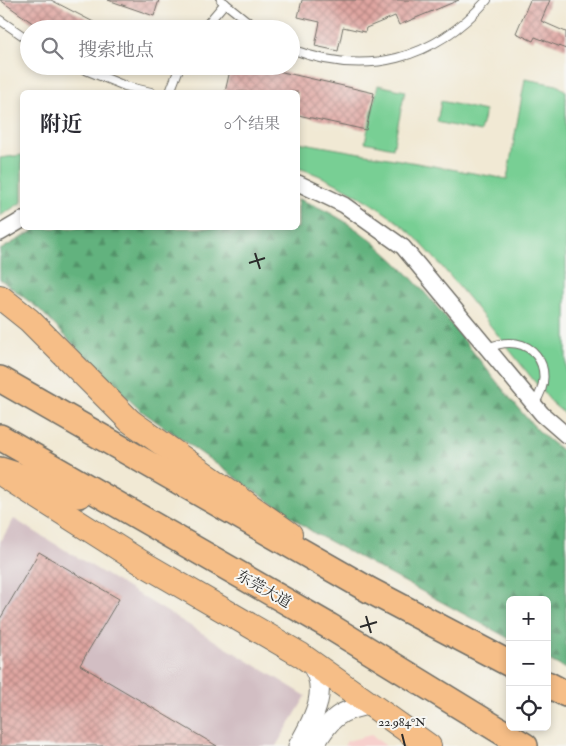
<!DOCTYPE html>
<html lang="zh">
<head>
<meta charset="utf-8">
<style>
	:root { --surface:#fff; --page:#f2f2f3; --text:#2b2b33; --muted:#7c7c81; --line:#e1e1e2 }
	body { margin:0; font-family:"IM FELL Double Pica","Noto Serif SC",serif; background:var(--page); color:var(--text) }
	.controls { position:absolute; right:15px; bottom:15px; display:grid; overflow:hidden; border-radius:8px; box-shadow:0 2px 8px #0003 }
	.controls button { width:45px; height:45px; display:grid; place-items:center; padding:0; border:0; border-bottom:1px solid var(--line); background:var(--surface); color:var(--text); font:25px sans-serif }
	.list { margin:0; padding:0; list-style:none }
	h2 { display:flex; justify-content:space-between; align-items:center; height:65px; margin:0; padding:0 20px; font-size:21px }
	h2 small { font-size:16px; font-weight:400; color:var(--muted) }
	.icon { flex:none; width:28px; height:28px; fill:none; stroke:currentColor; stroke-width:2; stroke-linecap:round; stroke-linejoin:round }
	.map { position:relative; flex:none; width:566px; height:746px; overflow:hidden }
	.search { position:absolute; background:var(--surface); box-shadow:0 2px 8px #0003; left:20px; top:20px; width:280px; height:55px; display:flex; align-items:center; gap:12px; box-sizing:border-box; padding:0 18px; border-radius:28px; color:var(--muted); font-size:19px }
	.panel { position:absolute; background:var(--surface); box-shadow:0 2px 8px #0003; left:20px; top:90px; width:280px; height:140px; border-radius:8px }
	.map>svg:first-child { display:block }
	.built { fill:#f7d0cd }
	.industrial { fill:#d2bec3 }
	.forest { fill:url(#forest-firs); stroke:#466e54 }
	.garden { fill:#78cf94; stroke:#527d60 }
	.building { fill:url(#building-cross-hatch) }
	.lines { fill:none; stroke-linecap:round; stroke-linejoin:round }
	.service-casing { stroke:#706e66; stroke-width:10 }
	.minor-casing { stroke:#706e66; stroke-width:18 }
	.tertiary-casing { stroke:#706e66; stroke-width:21 }
	.primary-casing { stroke:#706e66; stroke-width:26 }
	.trunk-casing { stroke:#706e66; stroke-width:28 }
	.service { stroke:#fff; stroke-width:8 }
	.minor { stroke:#fff; stroke-width:15 }
	.tertiary { stroke:#fff; stroke-width:19 }
	.primary { stroke:#f6be87; stroke-width:24 }
	.trunk { stroke:#f6be87; stroke-width:25 }
	.ticks { fill:none; stroke:#2b2b2b; stroke-width:2 }
	.labels { text-anchor:middle; stroke-width:4; stroke-linejoin:round; paint-order:stroke }
	.street-label { font-size:15px; fill:#2b2b2b; stroke:#f6f6f2 }
	.ticks-label { font-size:12px; text-anchor:middle; fill:#2b2b2b; stroke:#f6f6f2; stroke-width:4; stroke-linejoin:round; paint-order:stroke }
</style>
</head>
<body>
<div class="map">
<svg width="566" height="746" viewBox="0 0 566 746">
	<defs>
		<pattern id="forest-firs" width="22" height="20" patternUnits="userSpaceOnUse" patternTransform="scale(1.25)"><rect width="22" height="20" fill="#62b27e"/><path d="M5 1l3.5 6h-7zM16 11l3.5 6h-7z" fill="#519167"/></pattern>
		<pattern id="building-cross-hatch" width="8" height="8" patternUnits="userSpaceOnUse" patternTransform="scale(1.25)"><rect width="8" height="8" fill="#dfa5a0"/><path d="M0 0l8 8M0 8l8-8" fill="none" stroke="#b58783"/></pattern>
	</defs>
	<rect width="100%" height="100%" fill="#f6f6f2"/>
	<filter id="ink" filterUnits="userSpaceOnUse"><feTurbulence type="fractalNoise" baseFrequency=".02" numOctaves="2"/><feDisplacementMap in="SourceGraphic" scale="10" xChannelSelector="R" yChannelSelector="G"/><feConvolveMatrix kernelMatrix="1 2 1 2 8 2 1 2 1" color-interpolation-filters="sRGB"/></filter>
	<filter id="wash" filterUnits="userSpaceOnUse"><feTurbulence type="fractalNoise" baseFrequency=".0096" numOctaves="4" result="noise"/><feDisplacementMap in="SourceGraphic" scale="20" xChannelSelector="R" yChannelSelector="G"/><feGaussianBlur stdDeviation="1.12" result="paint"/><feColorMatrix in="noise" values="0 0 0 0 0 0 0 0 0 0 0 0 0 0 0 0 0 1.4 0 .05"/><feComposite in="paint" operator="in"/></filter>
	<g filter="url(#wash)">
		<rect width="100%" height="100%" fill="#f1e9d4"/>
		<!-- built -->
		<path class="built" d="M371 735 386 746H344L347 741Z"/>
		<!-- industrial -->
		<path class="industrial" d="M14 519 306 696 276 746H0V542Z"/>
		<!-- forest -->
		<path class="forest" d="M298 199C386 229 441 313 497 382 518 408 538 435 566 453V669L547 659V600H510V639L314 533 140 410 102 374 39 309 0 279V250L38 228H298Z"/>
		<!-- garden -->
		<g class="garden">
			<path d="M525 79 557 85 566 91V415L553 404C508 350 463 287 415 237 390 212 331 177 298 168V142L507 179Z"/>
			<path d="M378 85 405 91 393 148 365 142Z"/>
			<path d="M441 101 485 111 480 132 437 122Z"/>
			<path d="M22 155V202L0 216V158Z"/>
		</g>
		<g id="blocks">
			<!-- building -->
			<g class="building">
				<path d="M0 0H51L107 29H41Z"/>
				<path d="M108 0H159L154 16Z"/>
				<path d="M302 0H459L399 25 395 16 366 28 365 32 343 27 338 51 315 46 320 22 298 17Z"/>
				<path d="M530 0H550L541 21 566 32V49L535 37 533 41 516 33Z"/>
				<path d="M231 66H256L374 93 366 130 298 115V92H225Z"/>
				<path d="M39 552 119 599 80 665 217 746H0V619Z"/>
			</g>
		</g>
	</g>
	<g filter="url(#ink)">
		<use href="#blocks" fill-opacity="0" stroke="#706e66" stroke-width="1"/>
		<g class="lines">
			<!-- service casing -->
			<g class="service-casing">
				<g id="service">
					<path d="M221 0 257 29"/>
					<path d="M0 20 29 40"/>
					<path d="M203 29 225 3"/>
					<path d="M291 49C366 78 434 60 487 0"/>
					<path d="M76 66 125 86 151 92"/>
					<path d="M170 92 180 66"/>
					<path d="M488 348C529 329 560 367 534 404"/>
				</g>
			</g>
			<!-- minor casing -->
			<g class="minor-casing">
				<g id="minor">
					<path d="M298 183 344 205 403 247 542 414 566 435"/>
					<path d="M0 233 22 220"/>
				</g>
			</g>
			<!-- tertiary casing -->
			<g class="tertiary-casing">
				<g id="tertiary">
					<path d="M298 746C313 720 332 687 308 661"/>
					<path d="M314 746C331 717 339 710 373 704"/>
				</g>
			</g>
			<!-- primary casing -->
			<g class="primary-casing">
				<g id="primary">
					<path d="M0 297 29 320 130 421 290 534"/>
					<path d="M5 476 139 561 301 655 429 746"/>
				</g>
			</g>
			<!-- trunk casing -->
			<g class="trunk-casing">
				<g id="trunk">
					<path d="M0 379 369 590 510 664"/>
					<path d="M0 437 329 626 525 746"/>
					<path d="M0 470 79 495"/>
					<path d="M547 684 566 694"/>
				</g>
			</g>
			<!-- service -->
			<use href="#service" class="service"/>
			<!-- minor -->
			<use href="#minor" class="minor"/>
			<!-- tertiary -->
			<use href="#tertiary" class="tertiary"/>
			<!-- primary -->
			<use href="#primary" class="primary"/>
			<!-- trunk -->
			<use href="#trunk" class="trunk"/>
		</g>
	</g>
	<!-- ticks -->
	<path class="ticks" d="M255 253 260 269M249 263 265 258M366 616 371 633M360 627 377 622M402 734 405 746"/>
	<g class="labels">
		<!-- street labels -->
		<g class="street-label">
			<text transform="translate(264 589) rotate(30)" y="5">东莞大道</text>
		</g>
	</g>
	<g class="ticks-label">
		<text x="402" y="726">22.984°N</text>
	</g>
</svg>
<div class="controls">
<button>+</button>
<button>−</button>
<button><svg class="icon" aria-label="locate" viewBox="0 0 24 24"><circle cx="12" cy="12" r="6"/><path d="M12 2v4M12 18v4M2 12h4M18 12h4"/></svg></button>
</div>
<div class="search"><svg class="icon" aria-label="search" viewBox="0 0 24 24"><circle cx="10" cy="10" r="6"/><path d="M15 15l6 6"/></svg>搜索地点</div>
<section class="panel">
<h2>附近<small>0个结果</small></h2>
<ul class="list">
</ul>
</section>
</div>
</body>
</html>
